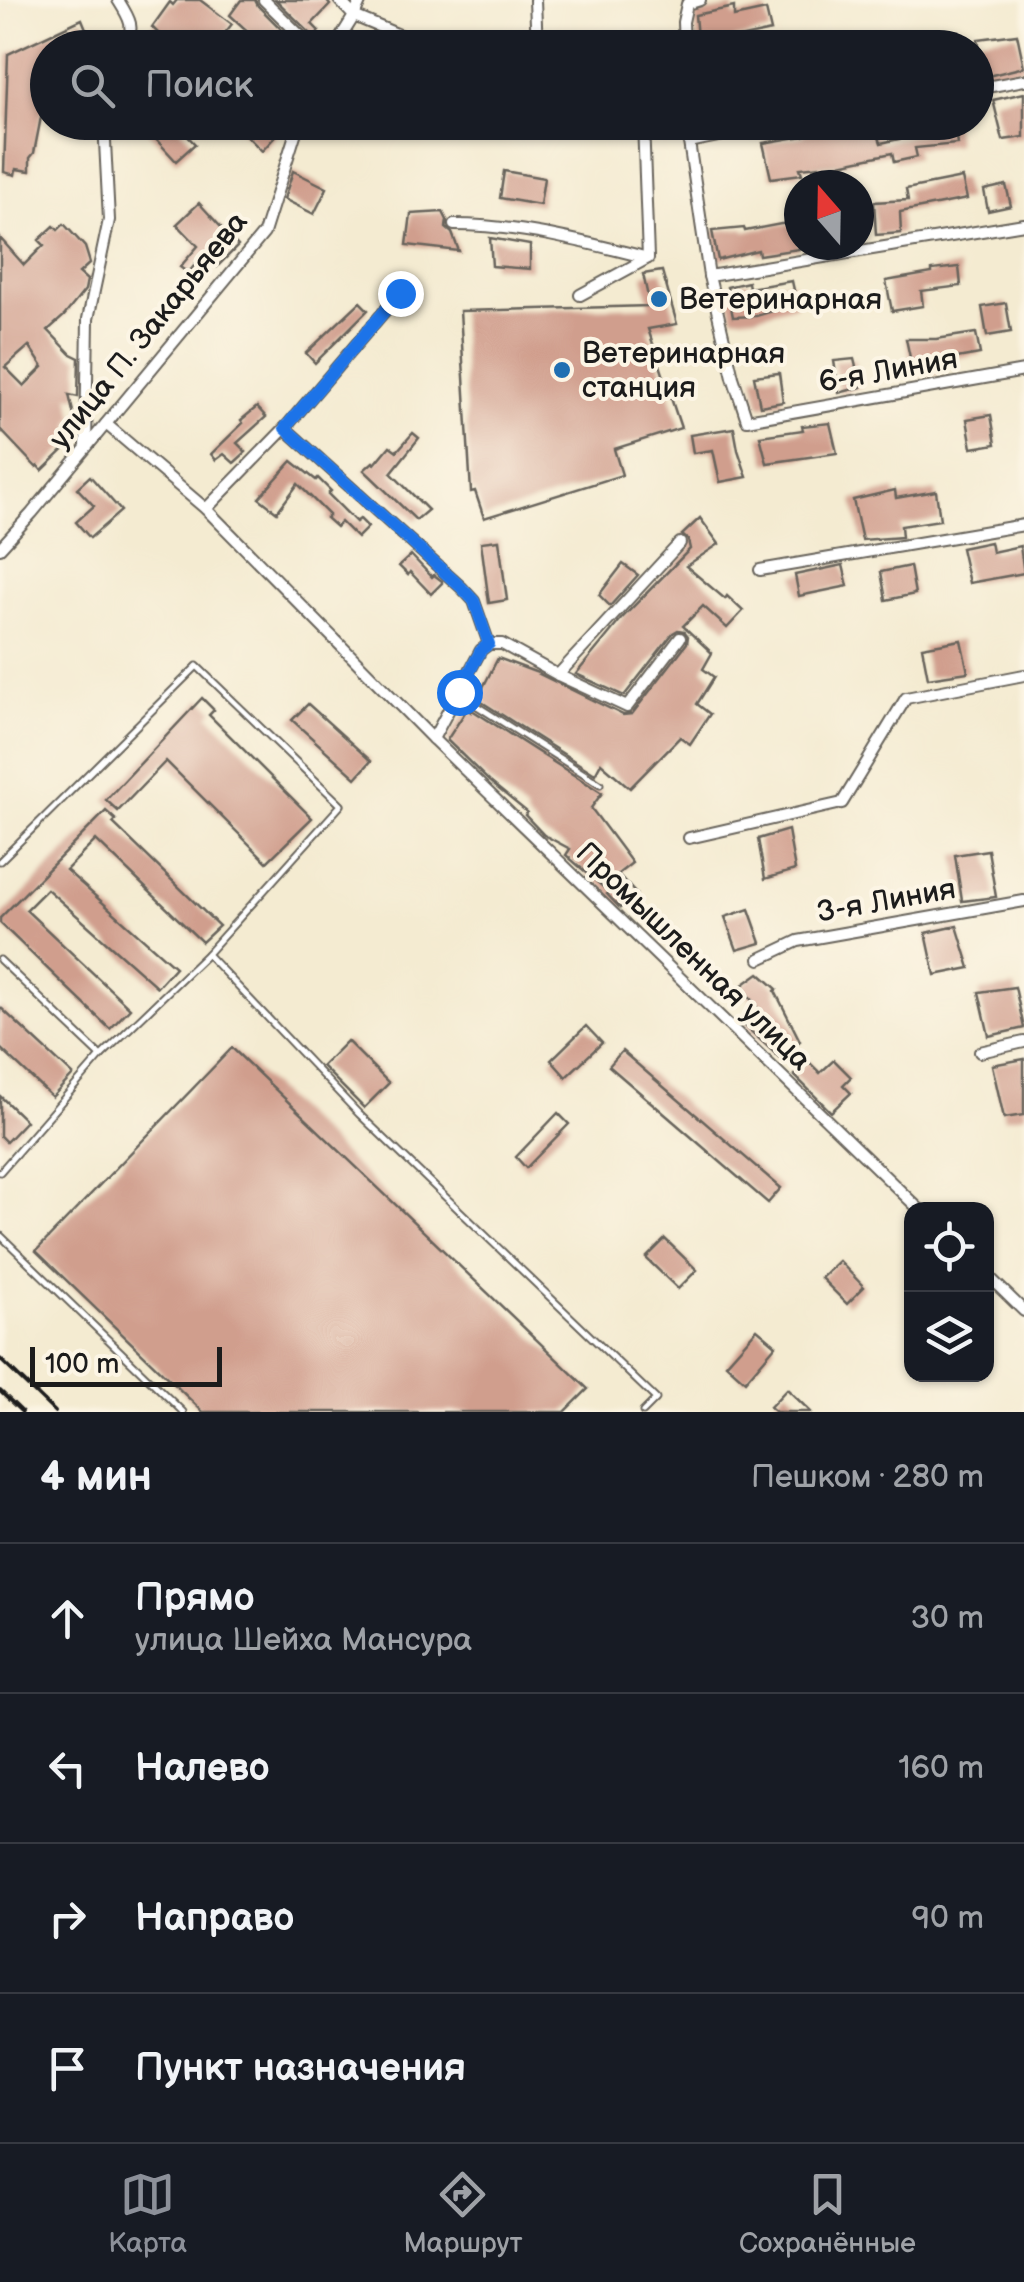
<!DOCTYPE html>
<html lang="ru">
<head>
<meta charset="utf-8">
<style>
	:root { --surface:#171b24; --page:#242831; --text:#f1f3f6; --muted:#9ea1a6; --line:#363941; --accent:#8c9099 }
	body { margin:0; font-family:"Balsamiq Sans",sans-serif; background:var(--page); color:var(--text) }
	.controls { position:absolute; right:30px; bottom:30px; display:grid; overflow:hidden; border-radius:20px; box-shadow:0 2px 8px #0004 }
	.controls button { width:90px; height:90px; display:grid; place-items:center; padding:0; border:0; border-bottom:2px solid var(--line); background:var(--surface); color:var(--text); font:50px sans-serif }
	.compass { position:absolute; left:784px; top:170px; width:90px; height:90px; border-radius:50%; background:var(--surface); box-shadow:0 2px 8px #0004; rotate:340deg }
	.scale { position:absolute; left:30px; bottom:25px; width:192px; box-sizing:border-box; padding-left:10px; border:5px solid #1c1c1c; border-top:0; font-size:28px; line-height:35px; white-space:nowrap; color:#1c1c1c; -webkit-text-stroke:8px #fcf5e5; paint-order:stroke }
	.stop { position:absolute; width:30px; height:30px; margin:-22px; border:8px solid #1a73e8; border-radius:50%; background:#fff }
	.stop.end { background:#1a73e8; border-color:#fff; box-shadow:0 2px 10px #0008 }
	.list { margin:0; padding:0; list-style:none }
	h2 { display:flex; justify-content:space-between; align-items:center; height:130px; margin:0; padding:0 40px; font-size:42px }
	h2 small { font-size:32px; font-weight:400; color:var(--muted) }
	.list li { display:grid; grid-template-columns:65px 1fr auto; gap:30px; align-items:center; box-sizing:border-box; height:150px; padding:0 40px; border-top:2px solid var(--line) }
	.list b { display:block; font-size:38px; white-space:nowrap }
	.list p { margin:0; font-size:32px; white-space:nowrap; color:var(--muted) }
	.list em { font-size:32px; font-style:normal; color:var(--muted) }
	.icon { flex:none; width:55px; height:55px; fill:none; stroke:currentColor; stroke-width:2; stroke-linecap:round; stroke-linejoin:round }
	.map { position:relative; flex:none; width:1024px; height:1412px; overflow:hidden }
	.search { position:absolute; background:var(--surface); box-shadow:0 2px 8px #0004; left:30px; right:30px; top:30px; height:110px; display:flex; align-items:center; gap:25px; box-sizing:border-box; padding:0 35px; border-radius:55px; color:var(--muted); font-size:38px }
	.sheet { height:730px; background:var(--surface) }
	nav { display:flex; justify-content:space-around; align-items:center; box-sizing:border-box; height:140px; border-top:2px solid var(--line); background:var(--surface); font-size:28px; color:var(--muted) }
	nav a { display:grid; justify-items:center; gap:5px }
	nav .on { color:var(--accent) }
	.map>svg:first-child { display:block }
	.building { fill:#d09e8d; fill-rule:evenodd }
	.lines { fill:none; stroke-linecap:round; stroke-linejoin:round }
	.lane-casing { stroke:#68645b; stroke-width:9 }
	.street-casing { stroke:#68645b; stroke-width:14 }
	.lane { stroke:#fff; stroke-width:5 }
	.street { stroke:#fff; stroke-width:10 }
	.rail { stroke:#1c1c1c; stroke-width:4 }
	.route { stroke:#1a73e8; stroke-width:12 }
	.poi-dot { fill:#1f6fb2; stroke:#fcf5e5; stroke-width:4 }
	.labels { text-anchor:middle; stroke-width:8; stroke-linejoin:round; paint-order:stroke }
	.poi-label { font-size:30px; fill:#1c1c1c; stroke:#fcf5e5; text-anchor:start }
	.street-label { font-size:30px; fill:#1c1c1c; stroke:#fcf5e5 }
</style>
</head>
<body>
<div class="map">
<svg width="1024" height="1412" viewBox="0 0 1024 1412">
	<rect width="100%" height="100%" fill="#fcf5e5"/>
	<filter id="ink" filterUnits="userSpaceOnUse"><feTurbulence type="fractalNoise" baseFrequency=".01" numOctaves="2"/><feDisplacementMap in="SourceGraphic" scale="20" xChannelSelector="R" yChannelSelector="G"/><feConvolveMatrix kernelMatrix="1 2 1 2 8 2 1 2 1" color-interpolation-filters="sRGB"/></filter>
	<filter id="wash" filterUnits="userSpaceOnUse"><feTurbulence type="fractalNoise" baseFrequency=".0048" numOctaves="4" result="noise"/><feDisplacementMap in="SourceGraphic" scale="40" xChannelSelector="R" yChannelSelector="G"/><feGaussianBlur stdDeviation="2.25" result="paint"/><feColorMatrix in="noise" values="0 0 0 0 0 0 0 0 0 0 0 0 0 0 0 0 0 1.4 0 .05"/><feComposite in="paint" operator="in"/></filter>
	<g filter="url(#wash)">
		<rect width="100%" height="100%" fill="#f4ebd1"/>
		<g id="blocks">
			<!-- building -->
			<g class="building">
				<path d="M177 0H200L232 24 213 48H159L165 40 152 27 170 2 173 5Z"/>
				<path d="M241 0H255L258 6 300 48H244L254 37 230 15Z"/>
				<path d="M276 0H326L330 5 312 24 319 31 314 37Z"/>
				<path d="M734 7V17L766 10 771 31 734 39V48H698L695 15Z"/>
				<path d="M82 19 91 41 80 48H48L47 110 42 112 34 153 30 158V171L16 169 15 175 4 172 8 54Z"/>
				<path d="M1017 34 1024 67 984 77 978 39Z"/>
				<path d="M1024 93V137L1003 140 993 100Z"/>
				<path d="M140 122H174L195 144 176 161Z"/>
				<path d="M233 122H275L282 129 262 151Z"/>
				<path d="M863 122H874L881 143 926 133 924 122H954L957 144 915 148 917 157 894 162 892 153 840 164 800 168 802 174 771 178 763 143 804 136V133L833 126Z"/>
				<path d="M293 171 327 188 314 214 284 199Z"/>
				<path d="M504 171 544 178 540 205 500 198Z"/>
				<path d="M962 178 967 199 900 212 901 233 876 235 874 202 908 200 906 189Z"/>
				<path d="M1006 185 1011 206 988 211 984 190Z"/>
				<path d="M199 203 238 246 217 267 205 253 188 273 180 267 198 246 177 224Z"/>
				<path d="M443 212 447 220 446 228 452 233 459 251 407 245 411 214Z"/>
				<path d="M64 224 85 247 90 263 79 273 87 280 85 290 64 316 48 330 71 354 79 358 78 397 69 395 74 416 69 427 77 437 42 471 38 466 36 467 0 429V238L24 265 44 245 39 240 54 226 58 230ZM29 346 43 367 24 386 5 367Z"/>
				<path d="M781 224H799V249L759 255 758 250 718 260 712 231 744 228 745 231Z"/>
				<path d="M490 238 530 245V269L492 266Z"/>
				<path d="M959 267 961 286 921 291 923 306 892 311 886 281 932 273V270Z"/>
				<path d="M662 271 677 324 648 329 681 428 614 449 622 475 484 518 475 491 471 492 460 311 650 306 643 274Z"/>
				<path d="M792 281 797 304 756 316 733 317 727 287 748 282 749 288Z"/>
				<path d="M360 302 368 310 315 363 306 353Z"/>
				<path d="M1006 303 1011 332 987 336 982 307Z"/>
				<path d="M976 333 980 354 939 361 941 373 914 376 906 339H936Z"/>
				<path d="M854 359 861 387 839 393 834 361Z"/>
				<path d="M779 373 783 402 760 406 754 376Z"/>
				<path d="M257 407 266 417 237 443 246 452 234 463 224 454 216 460 211 454 243 423 241 420Z"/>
				<path d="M991 415 996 444 972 448 967 419Z"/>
				<path d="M830 423 837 453 767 463 760 436 803 430 802 426Z"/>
				<path d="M734 428 738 450 747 477 720 482 713 450 693 453 690 435Z"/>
				<path d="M413 433 419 438 391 473 428 510 416 520 364 470 373 462 375 464 390 446 397 451Z"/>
				<path d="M292 461 316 480 318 478 331 491 328 494 356 522 360 519 368 527 357 538 341 522 336 527 326 518 329 515 298 484 277 512 259 498Z"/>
				<path d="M90 476 121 511 90 538 76 522 94 506 77 488Z"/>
				<path d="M895 490 896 498 936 491 940 520 901 526 902 537 862 540 853 500Z"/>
				<path d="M700 518 719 544 686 566 725 599 727 596 743 611 727 628 703 606 683 626 712 653 703 669 714 677 697 704 710 714 690 744 680 737 630 788 601 763 595 774 477 699 498 658 535 672 623 715 632 714 687 643 688 636 684 631 678 630 673 633 624 696 576 674 622 618 690 549 688 540 682 535Z"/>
				<path d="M499 540 507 600 489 603 481 542Z"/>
				<path d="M990 542 992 552 1020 546 1024 573 969 583 961 548Z"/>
				<path d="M411 555 432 577 434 575 442 581V583L431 594 410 572 408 575 399 566Z"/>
				<path d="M623 564 638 575 610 606 599 595Z"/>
				<path d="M843 565 848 586 799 596 795 575Z"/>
				<path d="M910 566 915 594 886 600 881 572Z"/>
				<path d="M961 640 968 672 928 678 922 647Z"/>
				<path d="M202 698 214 710 209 715 312 818 267 862 166 761 118 811 106 800Z"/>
				<path d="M308 704 371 761 356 778 292 720Z"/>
				<path d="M467 709 471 712 472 710 602 793 591 808 632 863 618 874 636 894 620 908 607 894 609 892 566 855 570 849 544 835 525 815 527 812 489 781 447 740Z"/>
				<path d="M106 811 116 820 113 823 219 926 202 942 96 840 66 870 175 967 157 987 47 889 26 910 130 1008 110 1029 0 923V918Z"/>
				<path d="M788 830 795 870 765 879 758 839Z"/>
				<path d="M988 850 996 897 962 901 955 855Z"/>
				<path d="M749 909 761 943 737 950 725 917Z"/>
				<path d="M957 926 970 968 935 975 926 933Z"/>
				<path d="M759 973 777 989 775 991 800 1041 780 1058 744 1025 762 1014 741 986Z"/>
				<path d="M1015 987 1024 1028 989 1036 979 992Z"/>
				<path d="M0 1007 73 1075 52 1097 0 1048Z"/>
				<path d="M586 1026 602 1043 566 1077 551 1060Z"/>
				<path d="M347 1041 389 1083 364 1108 322 1066Z"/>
				<path d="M232 1048 588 1389 565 1412H203L36 1251Z"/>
				<path d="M622 1051 781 1188 768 1203 609 1066Z"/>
				<path d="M1024 1059V1115L1004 1118 992 1065Z"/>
				<path d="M834 1060 851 1077 843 1085 851 1093 831 1112 794 1075 808 1061 820 1073Z"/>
				<path d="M0 1096 26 1121 6 1142 0 1136Z"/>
				<path d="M558 1113 569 1124 526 1168 516 1157Z"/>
				<path d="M665 1239 697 1270 678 1289 646 1258Z"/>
				<path d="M839 1261 864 1287 847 1304 821 1278Z"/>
				<path d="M757 1329 776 1345 745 1381 726 1364Z"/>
				<path d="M787 1389 811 1412H776L770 1407Z"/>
			</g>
		</g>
	</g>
	<g filter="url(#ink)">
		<use href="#blocks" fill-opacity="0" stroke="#68645b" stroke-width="2.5"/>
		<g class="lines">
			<!-- lane casing -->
			<g class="lane-casing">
				<g id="lane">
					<path d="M459 692 474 704 600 784"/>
					<path d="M0 861 197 666 341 805 207 954 101 1056 0 1172"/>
					<path d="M207 954 359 1114 656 1399 643 1412"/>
					<path d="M0 960 101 1056"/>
					<path d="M0 1235 183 1412"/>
				</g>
			</g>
			<!-- street casing -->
			<g class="street-casing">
				<g id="street">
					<path d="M118 0C130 19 135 26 126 48"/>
					<path d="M264 0 313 48"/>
					<path d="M361 0 354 16 430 48"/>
					<path d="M535 0 537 48"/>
					<path d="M334 48 354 16 339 0"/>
					<path d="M684 48 683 22 687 4 700 0"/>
					<path d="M976 89 1024 80"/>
					<path d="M686 122 709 276 733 377 747 420 1024 371"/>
					<path d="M689 142 787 122"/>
					<path d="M454 225C519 225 585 242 648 258"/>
					<path d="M709 276 1024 224"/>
					<path d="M580 295 648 258 643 122"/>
					<path d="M106 424 206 509 433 739 920 1210"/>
					<path d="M285 428 462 588 474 601 489 644"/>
					<path d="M86 446 88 319 109 220 104 122"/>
					<path d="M206 509 285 428 400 293"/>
					<path d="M0 548 32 513 264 233 299 122"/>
					<path d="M760 570 1024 525"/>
					<path d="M558 675 680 543"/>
					<path d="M433 739 481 650 489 644H502L558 675 627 707 680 638"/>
					<path d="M689 838 842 803 906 698 1024 675"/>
					<path d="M760 959 798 941 1024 901"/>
					<path d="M980 1052 1024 1042"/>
					<path d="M986 1274 1024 1311"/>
				</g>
			</g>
			<!-- lane -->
			<use href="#lane" class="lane"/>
			<!-- street -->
			<use href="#street" class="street"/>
			<!-- rail -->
			<g class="rail">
				<path d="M0 1359 55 1412"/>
				<path d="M0 1391 22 1412"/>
			</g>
		</g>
	</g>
	<g class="lines" filter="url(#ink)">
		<!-- route -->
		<path class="route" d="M400 293 285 428 462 588 474 601 489 644 481 650 459 692"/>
	</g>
	<!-- markers -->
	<g class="poi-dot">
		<circle cx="659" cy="299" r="10"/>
		<circle cx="562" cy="370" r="10"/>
	</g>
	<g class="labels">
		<!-- poi labels -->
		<g class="poi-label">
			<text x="679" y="309">Ветеринарная</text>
			<text x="582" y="363">Ветеринарная<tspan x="582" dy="34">станция</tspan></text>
		</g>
		<!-- street labels -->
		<g class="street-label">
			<text transform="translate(148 330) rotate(-51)" y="10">улица П. Закарьяева</text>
			<text transform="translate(888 370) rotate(-10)" y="10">6-я Линия</text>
			<text transform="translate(886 900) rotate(-10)" y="10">3-я Линия</text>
			<text transform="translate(694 956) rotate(44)" y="10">Промышленная улица</text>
		</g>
	</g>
</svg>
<div class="controls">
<button><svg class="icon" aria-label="locate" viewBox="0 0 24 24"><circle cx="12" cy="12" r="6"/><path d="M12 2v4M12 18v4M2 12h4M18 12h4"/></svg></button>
<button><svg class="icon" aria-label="layers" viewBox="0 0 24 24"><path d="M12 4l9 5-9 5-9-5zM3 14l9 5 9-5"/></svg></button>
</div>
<svg class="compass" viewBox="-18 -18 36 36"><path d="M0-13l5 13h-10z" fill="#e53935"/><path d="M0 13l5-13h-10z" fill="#9ea1a6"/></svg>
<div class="scale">100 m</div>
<div class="stop" style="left:459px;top:692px"></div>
<div class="stop end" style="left:400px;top:293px"></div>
<div class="search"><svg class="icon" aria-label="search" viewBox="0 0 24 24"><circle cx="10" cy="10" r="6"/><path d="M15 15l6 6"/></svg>Поиск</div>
</div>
<section class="sheet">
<h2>4 мин<small>Пешком · 280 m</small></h2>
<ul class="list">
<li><svg class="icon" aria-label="ahead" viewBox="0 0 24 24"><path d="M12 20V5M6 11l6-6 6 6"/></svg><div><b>Прямо</b><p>улица Шейха Мансура</p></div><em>30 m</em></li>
<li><svg class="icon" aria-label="left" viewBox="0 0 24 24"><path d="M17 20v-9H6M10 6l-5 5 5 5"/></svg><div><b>Налево</b></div><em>160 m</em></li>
<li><svg class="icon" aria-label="right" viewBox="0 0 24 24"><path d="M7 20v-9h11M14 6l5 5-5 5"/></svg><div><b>Направо</b></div><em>90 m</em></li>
<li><svg class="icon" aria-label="arrive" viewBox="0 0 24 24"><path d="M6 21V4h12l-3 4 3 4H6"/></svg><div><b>Пункт назначения</b></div></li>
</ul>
</section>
<nav>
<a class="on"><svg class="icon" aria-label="map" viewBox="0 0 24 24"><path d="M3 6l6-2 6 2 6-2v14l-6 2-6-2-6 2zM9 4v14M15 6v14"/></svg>Карта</a>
<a><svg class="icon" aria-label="directions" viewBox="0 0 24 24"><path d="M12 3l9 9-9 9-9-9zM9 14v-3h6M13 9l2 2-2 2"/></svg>Маршрут</a>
<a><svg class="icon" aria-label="saved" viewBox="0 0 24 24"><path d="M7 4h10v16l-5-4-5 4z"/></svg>Сохранённые</a>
</nav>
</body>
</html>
